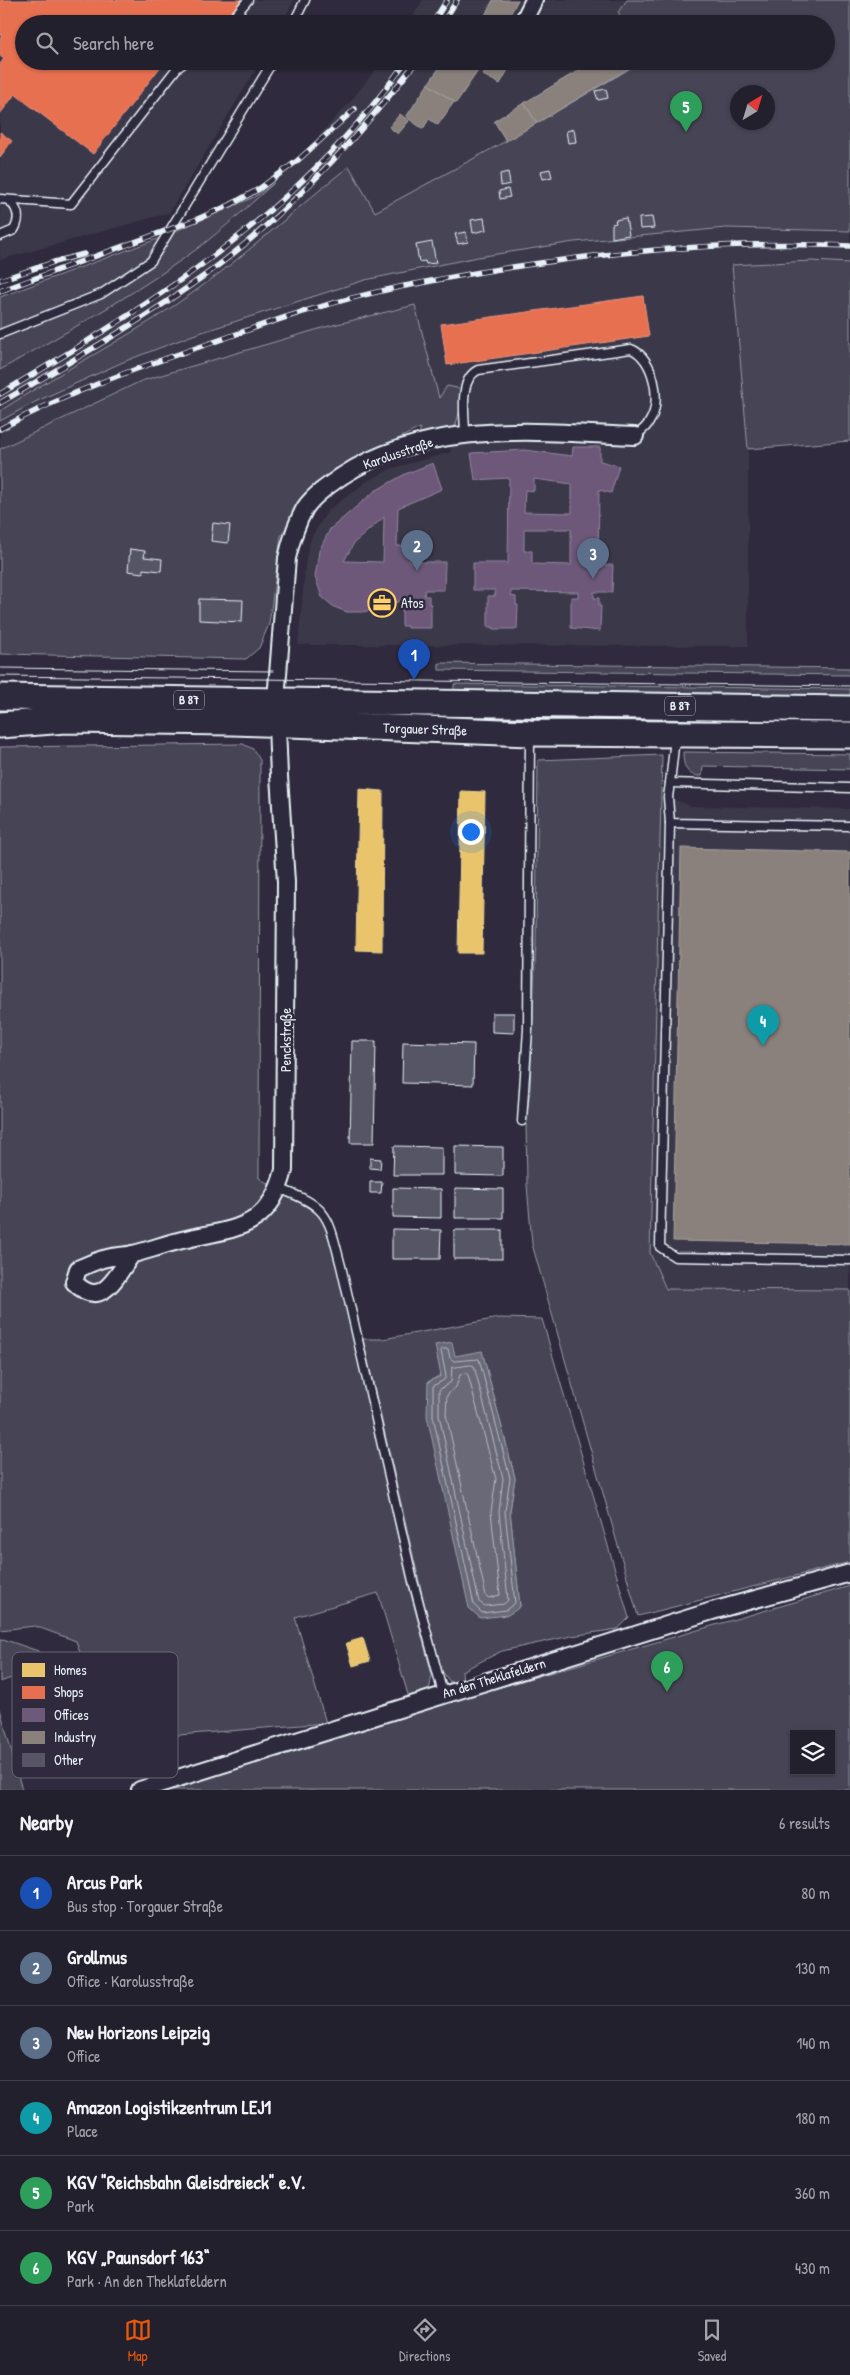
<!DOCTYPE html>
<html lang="en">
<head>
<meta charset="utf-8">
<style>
	:root { --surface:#23202e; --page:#2b2836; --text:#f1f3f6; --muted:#a3a3aa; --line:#403e4a; --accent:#ea580c }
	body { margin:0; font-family:"Patrick Hand",sans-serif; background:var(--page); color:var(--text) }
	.controls { position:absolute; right:15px; bottom:15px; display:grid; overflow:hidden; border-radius:0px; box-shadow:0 1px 4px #0004 }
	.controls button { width:45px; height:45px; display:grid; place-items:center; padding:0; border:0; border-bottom:1px solid var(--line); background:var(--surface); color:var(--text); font:25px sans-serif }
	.compass { position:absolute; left:730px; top:85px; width:45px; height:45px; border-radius:50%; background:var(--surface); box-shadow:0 1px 4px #0004; rotate:38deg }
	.you { position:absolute; left:470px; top:831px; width:18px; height:18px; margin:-12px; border:4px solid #fff; border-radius:50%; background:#1a73e8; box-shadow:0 0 0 8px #1a73e833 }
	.badge { display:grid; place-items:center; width:32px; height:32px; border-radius:50%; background:var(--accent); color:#fff; font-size:16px; font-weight:700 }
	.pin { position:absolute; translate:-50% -41px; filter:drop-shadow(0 1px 2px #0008) }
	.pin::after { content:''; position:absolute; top:26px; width:18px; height:15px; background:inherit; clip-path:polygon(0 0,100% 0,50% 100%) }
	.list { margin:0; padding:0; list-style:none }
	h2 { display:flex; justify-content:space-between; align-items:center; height:65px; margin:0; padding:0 20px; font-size:21px }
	h2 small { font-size:16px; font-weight:400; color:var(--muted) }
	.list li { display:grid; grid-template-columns:32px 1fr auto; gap:15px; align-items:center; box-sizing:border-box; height:75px; padding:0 20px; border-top:1px solid var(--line) }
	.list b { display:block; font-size:19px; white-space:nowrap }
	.list p { margin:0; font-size:16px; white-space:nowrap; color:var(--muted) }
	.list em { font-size:16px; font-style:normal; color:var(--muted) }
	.icon { flex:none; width:28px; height:28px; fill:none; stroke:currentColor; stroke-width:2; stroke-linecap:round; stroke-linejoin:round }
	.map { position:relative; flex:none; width:850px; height:1790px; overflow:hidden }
	.search { position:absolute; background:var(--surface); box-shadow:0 1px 4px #0004; left:15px; right:15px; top:15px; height:55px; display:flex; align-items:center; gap:12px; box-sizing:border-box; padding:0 18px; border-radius:28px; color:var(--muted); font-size:19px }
	.sheet { height:515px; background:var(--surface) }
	nav { display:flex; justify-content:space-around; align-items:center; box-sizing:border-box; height:70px; border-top:1px solid var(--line); background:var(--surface); font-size:14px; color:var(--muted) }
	nav a { display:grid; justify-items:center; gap:2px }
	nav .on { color:var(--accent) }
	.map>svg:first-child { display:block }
	.built { fill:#3b3749 }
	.green { fill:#464455; stroke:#979aa6; fill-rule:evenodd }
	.water { fill:#696978; stroke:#9c9fab }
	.homes { fill:#e9c46a; stroke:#e9d295 }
	.shops { fill:#e76f51; stroke:#e79683 }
	.offices { fill:#6d597a; stroke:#9287a0; fill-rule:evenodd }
	.industry { fill:#8a817c; stroke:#a6a3a1 }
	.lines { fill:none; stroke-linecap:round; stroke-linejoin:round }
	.shore { stroke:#b5bbc5; stroke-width:1 }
	.building { fill:#575565; stroke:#e8f1f8 }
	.lane-casing { stroke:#e8f1f8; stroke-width:11 }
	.street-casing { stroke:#e8f1f8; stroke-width:20 }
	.primary-casing { stroke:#e8f1f8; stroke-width:29 }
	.lane { stroke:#2f2a3d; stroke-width:8 }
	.street { stroke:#2f2a3d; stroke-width:16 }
	.primary { stroke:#2f2a3d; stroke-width:25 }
	.tram { stroke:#e8f1f8; stroke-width:1 }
	.rail-casing { stroke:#e8f1f8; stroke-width:5.5 }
	.rail { stroke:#2f2a3d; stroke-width:4; stroke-dasharray:11; stroke-linecap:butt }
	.labels { text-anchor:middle; stroke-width:5; stroke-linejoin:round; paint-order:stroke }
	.shield { fill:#2f2a3d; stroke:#b0b5c0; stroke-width:1 }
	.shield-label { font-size:12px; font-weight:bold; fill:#e8f1f8 }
	.street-label { font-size:14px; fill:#e8f1f8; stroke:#2f2a3d }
	.poi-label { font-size:14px; fill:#e8f1f8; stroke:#2f2a3d; text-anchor:start }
	.key { fill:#2f2a3d; stroke:#666675; stroke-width:1 }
	.key-label { font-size:14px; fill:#e8f1f8 }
</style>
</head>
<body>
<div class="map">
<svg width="850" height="1790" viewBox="0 0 850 1790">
	<rect width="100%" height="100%" fill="#2f2a3d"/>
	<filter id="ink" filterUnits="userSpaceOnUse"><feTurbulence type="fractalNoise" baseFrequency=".02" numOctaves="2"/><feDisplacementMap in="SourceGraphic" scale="10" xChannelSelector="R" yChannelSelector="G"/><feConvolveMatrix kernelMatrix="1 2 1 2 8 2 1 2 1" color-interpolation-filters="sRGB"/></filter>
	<g filter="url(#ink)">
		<!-- built -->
		<g class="built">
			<path d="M0 0H294L282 24H24V61H261L169 213 0 260Z"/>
			<path d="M423 0H627L618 11 625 24H408Z"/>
			<path d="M382 61H643L506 141 375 213 348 167 269 235 197 290 114 344 0 411V370L98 313 180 261 221 231 274 183 350 102Z"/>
			<path d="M726 228 850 231V263L811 261 732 266 748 449V646L298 645 306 557 311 538 328 510 369 480 393 468 451 452 415 305 329 326 141 381 0 449V421L35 402 123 362 193 335 365 280 478 257 574 242Z"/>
			<path d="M660 797H668L691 806 850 809V1290L666 1289 650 1253Z"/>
		</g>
		<!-- green -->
		<g class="green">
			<path d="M627 0H850V231L726 228 574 242 478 257 365 280 193 335 123 362 35 402 0 421V411C65 368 135 335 198 289 251 251 298 207 349 166L375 212 506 141 643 61H826V24H625L618 12ZM738 92H768V122H738Z"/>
			<path d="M274 183C244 210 214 238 180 261 123 301 61 335 0 370V338L102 297 153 264 160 256 171 233 254 197Z"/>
			<path d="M160 238 157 249 149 259 99 292 0 331V297Z"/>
			<path d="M811 261 850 263V441L748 449 732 265Z"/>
			<path d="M415 305 439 398 447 386 457 388 461 392V405L455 428 420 435V428L359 458 300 504 281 536 269 624 259 648 246 659 0 654V449L141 381 329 326Z"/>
			<path d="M439 663 850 668V675L439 670Z"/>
			<path d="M454 684 850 689V698L454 692Z"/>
			<path d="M321 713H850V726L324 718Z"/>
			<path d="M243 744 253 749 260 760 259 1178C274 1188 318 1207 325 1221 332 1233 334 1253 338 1267L408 1583 432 1675 429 1691 409 1698 378 1593 295 1617 326 1723 130 1739 98 1705 76 1641 35 1626 0 1630V747Z"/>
			<path d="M683 752 850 754V769L703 766 702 776C686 777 683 765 683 752Z"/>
			<path d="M662 755 650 1253 666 1289 850 1290V1562L638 1616 532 1244 527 1185 526 1121 530 1089 536 939 538 760Z"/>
			<path d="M499 1318 542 1319 629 1618 618 1629 571 1636 502 1651 462 1671 463 1682H450L439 1667 363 1339H383ZM482 1351 515 1478 510 1511 520 1606 428 1382Z"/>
			<path d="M850 1586V1790H160L449 1702ZM794 1734H831V1771H794Z"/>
			<path d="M3 1639 38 1651 48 1665 0 1682V1640Z"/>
			<path d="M0 1709 22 1790H0Z"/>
		</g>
		<!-- water -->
		<path class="water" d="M452 1342 455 1356 482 1351 515 1478 510 1511 520 1607 508 1615 480 1618 469 1608 427 1416 428 1382 441 1376 435 1345Z"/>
		<!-- homes -->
		<g class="homes">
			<path d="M359 789 383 791 382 951 356 950Z"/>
			<path d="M461 791 485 792 482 953H458Z"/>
			<path d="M363 1638 370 1661 353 1666 346 1643Z"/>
		</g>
		<!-- shops -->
		<g class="shops">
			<path d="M0 0H242L224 24H216L202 13 193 24H24V61H165L93 154 15 94 0 114V64L4 59 0 56V39L2 35 0 33Z"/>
			<path d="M0 132 12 141 0 157Z"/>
			<path d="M643 296 649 336 447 365 441 324Z"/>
		</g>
		<!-- offices -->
		<g class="offices">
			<path d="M573 447H600V461L619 466 611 493 599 490 598 565H613L612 592H594V598H599V606H601L600 631 571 628V597H578V592L511 591V596L516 597V605H518L517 629H493V627H488V596H495V590H473V563H508L509 478 475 480 471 453 525 450 572 456ZM534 479 572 484V513L524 512 525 490 534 491ZM524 529H571V565L532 564V551H524Z"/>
			<path d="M433 463 442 489 398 508 397 546H410V562H445L444 590H425L424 596H429V604H431V628H407V626H402V600L383 608 362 612H347L334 607 322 597 315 577 319 551 330 529 375 491 405 474ZM384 517 383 562 344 561 354 543Z"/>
		</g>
		<!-- industry -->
		<g class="industry">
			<path d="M493 0H518L505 24H492L483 19Z"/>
			<path d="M444 61 484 62 456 103 428 84Z"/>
			<path d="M491 61H513L500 84 483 75Z"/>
			<path d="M594 61H641L537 123 524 103Z"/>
			<path d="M428 84 454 102 438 125 429 119 423 129 406 117Z"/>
			<path d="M524 103 537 123 506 141 494 121Z"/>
			<path d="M400 114 409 121 398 134 389 127Z"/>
			<path d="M681 848 850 852V1244L673 1241Z"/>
		</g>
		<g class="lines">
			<!-- shore -->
			<g class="shore">
				<path d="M443 1349H448L450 1358 454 1361 479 1359 510 1478 505 1511 515 1603 506 1610 482 1613 474 1605 433 1416V1386L444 1380 446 1376 441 1351Z"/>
				<path d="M471 1365 474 1366 503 1478 499 1512 508 1600 504 1604 485 1606 479 1602 439 1415V1390L451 1382 452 1368Z"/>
				<path d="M466 1373 468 1375 496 1479 491 1512 500 1595 489 1598 486 1596 446 1414 447 1395 456 1387 460 1375Z"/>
			</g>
		</g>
		<!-- building -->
		<g class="building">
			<path d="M606 89 608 98 598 100 595 91Z"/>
			<path d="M574 129 576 142 568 143 566 131Z"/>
			<path d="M550 169 552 177 543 179 541 171Z"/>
			<path d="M508 172 510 184 501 186 500 174Z"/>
			<path d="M508 189 510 197 500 199 499 191Z"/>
			<path d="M652 217 654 228 640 229 639 218Z"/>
			<path d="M484 218 486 230 473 233 471 220Z"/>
			<path d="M626 218 629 235 612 238V224L616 223 615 220Z"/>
			<path d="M466 232 468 242 458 244 455 234Z"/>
			<path d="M432 242 436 263 426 264 425 261 419 262 416 245Z"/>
			<path d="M213 523 230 525 228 543 211 541Z"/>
			<path d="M130 549 145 551 144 557 162 559 161 571 143 569V573L128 571Z"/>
			<path d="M199 599 243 600 242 622 199 620Z"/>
			<path d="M492 1013H514V1033L492 1032Z"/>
			<path d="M352 1041H376L374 1143H350Z"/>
			<path d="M403 1042 474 1044 473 1085 402 1083Z"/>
			<path d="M394 1146 442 1147V1175H393Z"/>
			<path d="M455 1146 503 1147V1176L455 1175Z"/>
			<path d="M370 1158 381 1159 380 1169 370 1168Z"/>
			<path d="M370 1182H382L381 1193H370Z"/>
			<path d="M393 1188 441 1189V1218L393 1217Z"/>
			<path d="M455 1188 503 1189V1218H455Z"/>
			<path d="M392 1229 441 1230 440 1259H392Z"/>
			<rect x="454" y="1230" width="48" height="29"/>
		</g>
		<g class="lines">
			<!-- lane casing -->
			<g class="lane-casing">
				<g id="lane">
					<path d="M228 24 248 0"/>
					<path d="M293 24 305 0"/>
					<path d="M0 199 71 204 177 68 187 61"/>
					<path d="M0 236 14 230C21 218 18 208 8 200"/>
					<path d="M0 334 101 294 151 261 273 61"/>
					<path d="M465 434C465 414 458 380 478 370L631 349C653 357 662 399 651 419 648 426 642 431 635 436"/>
					<path d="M675 738 670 783 850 788"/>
					<path d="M670 783 668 797 670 823 850 826"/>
					<path d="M670 823 660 1247 675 1257 850 1260"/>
					<path d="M522 1121 528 1029 530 735"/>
					<path d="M280 1189C330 1207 328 1217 341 1266L413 1581 443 1694"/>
				</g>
			</g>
			<!-- street casing -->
			<g class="street-casing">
				<g id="street">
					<path d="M522 24 534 0"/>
					<path d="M132 1254C116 1276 102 1311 74 1282L78 1269C87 1265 97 1260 107 1258 115 1256 125 1256 133 1254 150 1250 165 1244 182 1240 233 1228 269 1231 284 1170L286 882 279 776 276 700 287 558C291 541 296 524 305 508 314 495 329 485 342 476 429 419 537 432 635 436"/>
					<path d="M140 1790 712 1611 850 1573"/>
				</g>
			</g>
			<!-- primary casing -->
			<g class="primary-casing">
				<g id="primary">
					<path d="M0 697 850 709"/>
					<path d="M0 725 66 720 233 722 530 733 850 735"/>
				</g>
			</g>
			<!-- lane -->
			<use href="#lane" class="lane"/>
			<!-- street -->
			<use href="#street" class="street"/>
			<!-- primary -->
			<use href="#primary" class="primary"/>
			<!-- tram -->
			<g class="tram">
				<path d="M0 668 273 671"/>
				<path d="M0 676 850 686"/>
			</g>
			<!-- rail casing -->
			<g class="rail-casing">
				<g id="rail">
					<path d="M432 24 447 0"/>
					<path d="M442 24 457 0"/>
					<path d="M0 280 54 262 84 254"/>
					<path d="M0 291 195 220 230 205 259 189 297 161 355 109"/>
					<path d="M0 394C155 302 301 212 406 61"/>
					<path d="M0 403C70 362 142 321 208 273 288 214 356 140 417 61"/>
					<path d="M0 429C66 393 137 368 208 344 243 332 277 319 313 309 367 292 424 282 481 272 602 252 727 240 850 246"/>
				</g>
			</g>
			<!-- rail -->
			<use href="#rail" class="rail"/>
		</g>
	</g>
	<!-- icons -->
	<defs>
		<g id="office-ring" transform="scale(1.4375)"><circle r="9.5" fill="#2f2a3d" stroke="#ffd166" stroke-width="1.5"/><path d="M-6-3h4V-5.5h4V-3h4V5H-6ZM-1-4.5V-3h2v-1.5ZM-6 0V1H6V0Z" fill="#ffd166"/></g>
	</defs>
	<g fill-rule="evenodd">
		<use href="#office-ring" x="382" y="603"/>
	</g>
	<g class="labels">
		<!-- shield labels -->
		<g class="shield">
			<rect x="174" y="690.5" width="30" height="19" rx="4"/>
			<rect x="665" y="696.5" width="30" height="19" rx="4"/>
		</g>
		<g class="shield-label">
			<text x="189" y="704">B 87</text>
			<text x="680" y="710">B 87</text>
		</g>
		<!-- street labels -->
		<g class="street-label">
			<text transform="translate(398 453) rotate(-19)" y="5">Karolusstraße</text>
			<text transform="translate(425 729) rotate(2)" y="5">Torgauer Straße</text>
			<text transform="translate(286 1040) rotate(-90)" y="5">Penckstraße</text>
			<text transform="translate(494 1678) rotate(-17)" y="5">An den Theklafeldern</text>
		</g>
		<!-- poi labels -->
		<g class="poi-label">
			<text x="401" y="608">Atos</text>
		</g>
	</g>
	<!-- legend -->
	<rect x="12" y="1652" width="166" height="126" rx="8" class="key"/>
	<rect x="22" y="1663" width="23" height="14" fill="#e9c46a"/>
	<rect x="22" y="1686" width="23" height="13" fill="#e76f51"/>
	<rect x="22" y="1708" width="23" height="14" fill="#6d597a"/>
	<rect x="22" y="1731" width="23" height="13" fill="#8a817c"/>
	<rect x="22" y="1753" width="23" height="14" fill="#575565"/>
	<g class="key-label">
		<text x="54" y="1675">Homes</text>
		<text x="54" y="1697">Shops</text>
		<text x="54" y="1720">Offices</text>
		<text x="54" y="1742">Industry</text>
		<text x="54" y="1765">Other</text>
	</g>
</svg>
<div class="controls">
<button><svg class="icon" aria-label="layers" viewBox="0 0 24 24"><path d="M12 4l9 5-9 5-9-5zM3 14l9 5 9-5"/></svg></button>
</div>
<svg class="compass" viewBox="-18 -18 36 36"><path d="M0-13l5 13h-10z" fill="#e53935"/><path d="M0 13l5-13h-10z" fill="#a3a3aa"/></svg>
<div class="you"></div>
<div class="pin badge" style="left:414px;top:680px;background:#1a4fb4">1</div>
<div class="pin badge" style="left:417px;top:571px;background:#5c6f8a">2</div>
<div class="pin badge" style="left:593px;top:579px;background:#5c6f8a">3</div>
<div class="pin badge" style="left:763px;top:1046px;background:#0f9aa8">4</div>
<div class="pin badge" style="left:686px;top:132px;background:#2e9e5b">5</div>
<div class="pin badge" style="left:667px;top:1692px;background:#2e9e5b">6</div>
<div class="search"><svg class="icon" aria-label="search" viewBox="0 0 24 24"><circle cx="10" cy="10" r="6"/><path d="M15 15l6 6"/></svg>Search here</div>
</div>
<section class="sheet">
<h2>Nearby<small>6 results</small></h2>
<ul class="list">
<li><span class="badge" style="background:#1a4fb4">1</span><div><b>Arcus Park</b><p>Bus stop · Torgauer Straße</p></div><em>80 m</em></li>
<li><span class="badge" style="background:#5c6f8a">2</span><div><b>Grollmus</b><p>Office · Karolusstraße</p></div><em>130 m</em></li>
<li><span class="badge" style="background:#5c6f8a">3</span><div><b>New Horizons Leipzig</b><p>Office</p></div><em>140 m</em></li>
<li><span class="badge" style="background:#0f9aa8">4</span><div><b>Amazon Logistikzentrum LEJ1</b><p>Place</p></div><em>180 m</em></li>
<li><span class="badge" style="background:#2e9e5b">5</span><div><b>KGV &quot;Reichsbahn Gleisdreieck&quot; e.V.</b><p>Park</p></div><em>360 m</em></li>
<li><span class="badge" style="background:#2e9e5b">6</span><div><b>KGV „Paunsdorf 163“</b><p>Park · An den Theklafeldern</p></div><em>430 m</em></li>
</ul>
</section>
<nav>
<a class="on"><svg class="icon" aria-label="map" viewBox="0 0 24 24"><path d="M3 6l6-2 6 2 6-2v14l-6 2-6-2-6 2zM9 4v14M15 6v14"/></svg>Map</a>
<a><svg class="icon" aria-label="directions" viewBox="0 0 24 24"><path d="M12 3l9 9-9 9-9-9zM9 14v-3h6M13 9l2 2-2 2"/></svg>Directions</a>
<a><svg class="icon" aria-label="saved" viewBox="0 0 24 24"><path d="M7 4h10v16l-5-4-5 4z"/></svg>Saved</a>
</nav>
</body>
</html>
